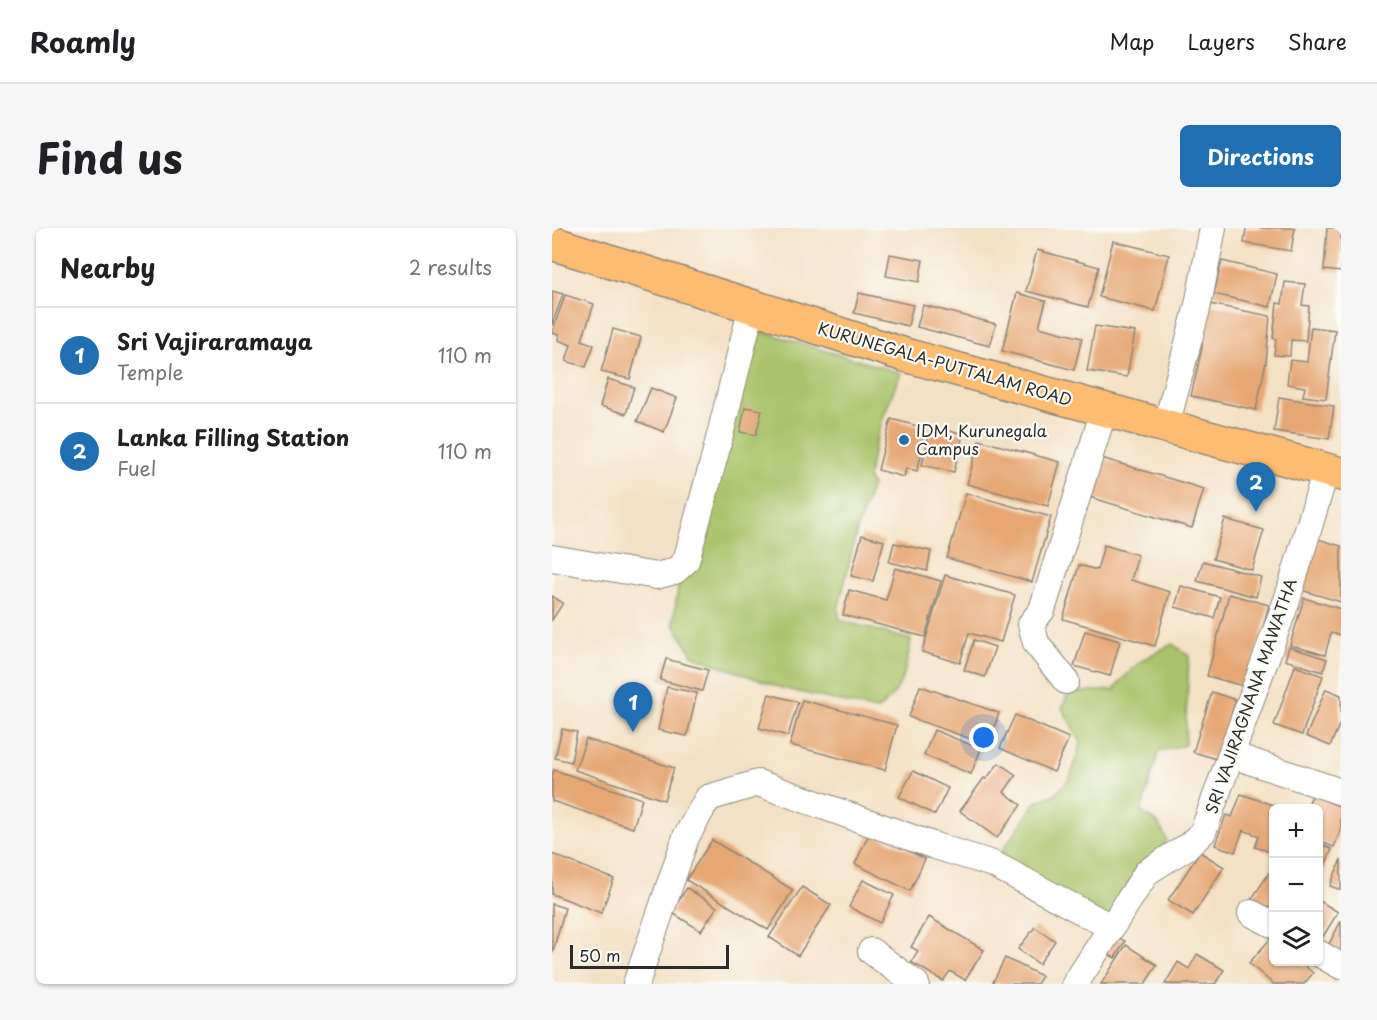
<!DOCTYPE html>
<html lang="en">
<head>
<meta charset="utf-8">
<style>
	:root { --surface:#fff; --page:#f6f6f6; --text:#202124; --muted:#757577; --line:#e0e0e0; --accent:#1f6fb2 }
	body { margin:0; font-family:"Playpen Sans",sans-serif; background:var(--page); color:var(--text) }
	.controls { position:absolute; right:18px; bottom:18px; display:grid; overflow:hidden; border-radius:9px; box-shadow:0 2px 4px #0004 }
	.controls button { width:54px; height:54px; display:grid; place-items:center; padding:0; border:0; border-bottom:2px solid var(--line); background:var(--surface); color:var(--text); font:30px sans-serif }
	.scale { position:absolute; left:18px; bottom:15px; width:159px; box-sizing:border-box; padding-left:6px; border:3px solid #2b2b2b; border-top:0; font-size:16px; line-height:21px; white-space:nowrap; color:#2b2b2b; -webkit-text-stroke:4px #fdfcf7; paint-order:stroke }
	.you { position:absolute; left:432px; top:510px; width:21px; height:21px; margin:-15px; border:4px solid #fff; border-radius:50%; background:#1a73e8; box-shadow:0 0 0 9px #1a73e833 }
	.badge { display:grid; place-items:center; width:39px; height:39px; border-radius:50%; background:var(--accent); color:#fff; font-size:20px; font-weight:700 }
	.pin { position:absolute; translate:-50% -50px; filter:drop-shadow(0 2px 3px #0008) }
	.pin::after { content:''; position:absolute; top:32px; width:21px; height:18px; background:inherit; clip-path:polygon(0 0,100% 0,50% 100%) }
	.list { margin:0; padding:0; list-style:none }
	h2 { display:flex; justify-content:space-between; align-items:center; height:78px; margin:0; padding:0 24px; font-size:26px }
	h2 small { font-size:20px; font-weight:400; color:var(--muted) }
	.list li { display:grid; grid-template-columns:39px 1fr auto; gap:18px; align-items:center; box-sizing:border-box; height:96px; padding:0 24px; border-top:2px solid var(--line) }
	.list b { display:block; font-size:22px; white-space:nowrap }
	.list p { margin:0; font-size:20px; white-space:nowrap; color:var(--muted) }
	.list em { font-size:20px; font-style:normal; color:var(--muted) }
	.icon { flex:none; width:33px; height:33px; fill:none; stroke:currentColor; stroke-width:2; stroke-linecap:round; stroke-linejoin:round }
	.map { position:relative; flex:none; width:789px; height:756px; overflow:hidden; border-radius:9px }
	header { display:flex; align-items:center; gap:36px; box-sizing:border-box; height:84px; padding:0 30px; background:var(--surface); border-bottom:2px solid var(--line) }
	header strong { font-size:28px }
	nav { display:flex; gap:33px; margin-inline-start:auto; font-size:21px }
	.intro { display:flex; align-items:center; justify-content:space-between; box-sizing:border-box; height:144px; padding:0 36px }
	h1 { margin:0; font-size:42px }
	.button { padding:15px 27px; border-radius:9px; background:var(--accent); color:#fff; font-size:21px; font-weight:700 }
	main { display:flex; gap:36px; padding:0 36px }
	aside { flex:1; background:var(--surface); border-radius:9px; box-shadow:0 2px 4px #0004 }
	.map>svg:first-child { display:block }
	.green { fill:#a8c369; stroke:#6a774a; stroke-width:1.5 }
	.building { fill:#e6a775 }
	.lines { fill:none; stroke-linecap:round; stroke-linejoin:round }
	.street-casing { stroke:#8f8678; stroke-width:28 }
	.highway-casing { stroke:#8f8678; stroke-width:36 }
	.street { stroke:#fff; stroke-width:26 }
	.highway { stroke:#febc70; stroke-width:33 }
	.poi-dot { fill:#1f6fb2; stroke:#fdfcf7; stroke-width:2 }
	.labels { text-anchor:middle; stroke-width:4.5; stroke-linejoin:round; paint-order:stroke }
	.street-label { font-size:16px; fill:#2b2b2b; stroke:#fdfcf7 }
	.poi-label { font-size:16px; fill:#2b2b2b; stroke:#fdfcf7; text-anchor:start }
</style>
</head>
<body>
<header>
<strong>Roamly</strong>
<nav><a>Map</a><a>Layers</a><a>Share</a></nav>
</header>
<div class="intro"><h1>Find us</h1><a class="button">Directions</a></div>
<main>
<aside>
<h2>Nearby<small>2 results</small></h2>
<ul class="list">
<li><span class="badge">1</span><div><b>Sri Vajiraramaya</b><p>Temple</p></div><em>110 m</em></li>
<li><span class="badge">2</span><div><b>Lanka Filling Station</b><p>Fuel</p></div><em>110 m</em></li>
</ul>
</aside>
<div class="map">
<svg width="789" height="756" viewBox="0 0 789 756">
	<rect width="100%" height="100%" fill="#fdfcf7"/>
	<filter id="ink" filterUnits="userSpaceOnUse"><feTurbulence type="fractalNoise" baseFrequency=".0167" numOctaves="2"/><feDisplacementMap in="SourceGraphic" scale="12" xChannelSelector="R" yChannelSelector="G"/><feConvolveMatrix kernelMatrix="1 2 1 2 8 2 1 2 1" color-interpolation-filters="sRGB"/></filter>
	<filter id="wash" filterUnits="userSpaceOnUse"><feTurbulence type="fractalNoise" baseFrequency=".008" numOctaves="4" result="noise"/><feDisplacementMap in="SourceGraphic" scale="24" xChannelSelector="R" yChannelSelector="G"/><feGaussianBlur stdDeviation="1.35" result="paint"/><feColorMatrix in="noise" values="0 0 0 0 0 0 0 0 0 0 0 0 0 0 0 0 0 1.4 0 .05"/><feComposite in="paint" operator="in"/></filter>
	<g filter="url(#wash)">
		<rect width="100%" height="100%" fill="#f3e1c5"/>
		<!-- green -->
		<g class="green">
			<path d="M205 102 349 145C334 179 321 214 316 251L320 257 305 302 286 382 288 392 359 412C354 443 351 463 325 482L230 460 141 428 121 395 129 340Z"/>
			<path d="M621 416 637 428 633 517 607 523 589 584 606 595 615 612 559 699 441 636 484 574 503 566 518 550 529 515 510 480 516 466 528 464 562 462C583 435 589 431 621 416Z"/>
		</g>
		<g id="blocks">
			<!-- building -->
			<g class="building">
				<path d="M694 0H743L739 23 692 15Z"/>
				<path d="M775 0H789V44L772 42Z"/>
				<path d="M561 13 617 27 603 83 547 69Z"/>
				<path d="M485 22 547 39 536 79 474 63Z"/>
				<path d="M338 26 371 32 367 54 334 48Z"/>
				<path d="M670 33 725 46 718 79 662 66Z"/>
				<path d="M733 54 753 56 750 77 757 78 754 113 739 112 738 128 722 127 724 111 721 110 725 75 730 76Z"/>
				<path d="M0 63 11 66 0 97Z"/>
				<path d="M307 65 361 77 356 98 302 85Z"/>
				<path d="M465 65 494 73 487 99 530 110 522 142 450 123Z"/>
				<path d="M13 67 42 76 30 112 42 117 34 139 14 133 19 117 6 112 7 107 0 105Z"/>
				<path d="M653 75 718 88 714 134 704 182 639 168 650 120Z"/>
				<path d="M371 77 444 96 438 118 365 99Z"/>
				<path d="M543 98 583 104 575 149 535 143Z"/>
				<path d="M759 99 783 102 774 171 751 168 753 159 735 156 738 132 755 134Z"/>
				<path d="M61 101 89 109 78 151 49 144Z"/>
				<path d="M56 151 82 159 74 186 48 178Z"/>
				<path d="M99 160 125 170 112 204 85 193Z"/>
				<path d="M727 169 782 178 777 211 722 203Z"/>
				<path d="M193 179 210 182 204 207 188 204Z"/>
				<path d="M339 191 373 200 367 224 370 225 365 243 354 240 352 249 326 242Z"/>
				<path d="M379 199 411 206 402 244 370 237Z"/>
				<path d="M427 212 508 234 496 278 415 256Z"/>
				<path d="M546 229 652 261 640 300 534 268Z"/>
				<path d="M414 265 499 289 480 354 395 330Z"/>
				<path d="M673 291 712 302 700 342 661 331Z"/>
				<path d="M310 307 332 313 321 353 299 348Z"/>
				<path d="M766 311 789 318V374L749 362Z"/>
				<path d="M342 315 379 323 375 343 337 334Z"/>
				<path d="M552 317 586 327 579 352 618 364 603 418 511 391 527 337 545 342Z"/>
				<path d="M651 333 709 349 704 369 645 353Z"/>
				<path d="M343 340 389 353 373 409 291 387 297 362 334 372Z"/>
				<path d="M393 347 463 367 449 414 417 405 408 435 370 424Z"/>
				<path d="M629 358 668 369 662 390 623 379Z"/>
				<path d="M677 366 717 377 695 459 655 448Z"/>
				<path d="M0 368 11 375 0 392Z"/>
				<path d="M752 370 789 381V407L779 405 773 427 738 417Z"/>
				<path d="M533 403 568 413 558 448 522 438Z"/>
				<path d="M422 412 443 419 433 449 412 442Z"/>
				<path d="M737 419 775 431 771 444 733 432Z"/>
				<path d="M114 431 156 442 150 463 108 452Z"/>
				<path d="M743 438 771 448 750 507 722 497Z"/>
				<path d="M368 458 447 485 436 517 357 489Z"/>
				<path d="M115 459 145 465 135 508 106 502Z"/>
				<path d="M774 461 789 467V493L778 518 754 508Z"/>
				<path d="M660 464 684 472 665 531 641 524Z"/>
				<path d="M217 466 246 474 236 508 207 500Z"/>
				<path d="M250 472 345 497 333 542 238 517Z"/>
				<path d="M463 487 517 510 502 544 448 520Z"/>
				<path d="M10 501 25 504 19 534 3 530Z"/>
				<path d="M382 502 429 521 419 546 372 527Z"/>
				<path d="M34 511 122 540 112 572 23 542Z"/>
				<path d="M447 535 464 547 452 564 469 577 445 610 408 583 432 550 434 551Z"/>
				<path d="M2 542 90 571 81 600 0 573V548Z"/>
				<path d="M361 543 396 560 383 587 347 569Z"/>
				<path d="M689 566 730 580H722V625L703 619 707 608 691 602 683 624 663 617 674 587 680 589Z"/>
				<path d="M760 567 789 579V601L782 619 766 613V580H755Z"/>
				<path d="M318 604 373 631 358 663 303 636Z"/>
				<path d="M160 612 241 662 216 702 134 652Z"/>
				<path d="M766 616 780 621 769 647 766 646Z"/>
				<path d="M648 624 672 639 641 687 616 672Z"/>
				<path d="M0 626 62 651 49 685 0 666Z"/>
				<path d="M789 631V662L778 658Z"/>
				<path d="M719 642 722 643V681L719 686 699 672Z"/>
				<path d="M311 652 342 667 328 695 297 679Z"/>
				<path d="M250 659 279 677 246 728 217 709Z"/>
				<path d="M135 660 165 679 149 703 119 684Z"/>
				<path d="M766 672 786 684 769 712 766 710Z"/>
				<path d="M0 676 13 680 1 723H0Z"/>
				<path d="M377 689 432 722 413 752 398 743 391 753 359 734 366 723 359 719Z"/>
				<path d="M789 693V723L777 716Z"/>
				<path d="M483 699 503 713 487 736 466 721Z"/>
				<path d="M563 708 573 713 563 730 553 725Z"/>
				<path d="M720 709 722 711V734H748L761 745 752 756H721L697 735Z"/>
				<path d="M574 717 605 737 593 756H549Z"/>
				<path d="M645 726 672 742 663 756H613L626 734 637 741Z"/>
				<path d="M453 730 490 748 485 756H440Z"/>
			</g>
		</g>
	</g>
	<g filter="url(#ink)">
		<use href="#blocks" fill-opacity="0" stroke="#8f8678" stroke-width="1.5"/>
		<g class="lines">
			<!-- street casing -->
			<g class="street-casing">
				<g id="street">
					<path d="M614 198 646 77 661 0"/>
					<path d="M0 330 104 348 123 343 134 333 163 227 200 78"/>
					<path d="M514 453 484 415 479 396 490 382 552 182"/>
					<path d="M680 527 789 564"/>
					<path d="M699 685 722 697"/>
					<path d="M319 723 364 756"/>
					<path d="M766 725 789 738"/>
					<path d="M84 756 134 609 156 570 206 555 383 618 441 636 559 699"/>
					<path d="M523 756 595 644 636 618 651 604 736 369 774 242"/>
				</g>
			</g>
			<!-- highway casing -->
			<g class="highway-casing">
				<path id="highway" d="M0 15 353 127 789 246"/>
			</g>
			<!-- street -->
			<use href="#street" class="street"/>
			<!-- highway -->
			<use href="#highway" class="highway"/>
		</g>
	</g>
	<!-- markers -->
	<circle class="poi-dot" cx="352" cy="212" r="6"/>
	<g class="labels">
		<!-- street labels -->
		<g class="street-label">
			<text transform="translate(393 136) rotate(16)" y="6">KURUNEGALA-PUTTALAM ROAD</text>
			<text transform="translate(699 468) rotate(-71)" y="6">SRI VAJIRAGNANA MAWATHA</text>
		</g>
		<!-- poi labels -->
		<g class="poi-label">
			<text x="364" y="209">IDM, Kurunegala<tspan x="364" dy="18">Campus</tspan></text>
		</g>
	</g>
</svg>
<div class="controls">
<button>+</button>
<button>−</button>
<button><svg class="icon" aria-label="layers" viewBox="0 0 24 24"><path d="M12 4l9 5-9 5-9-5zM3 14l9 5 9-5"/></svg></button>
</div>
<div class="scale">50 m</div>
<div class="you"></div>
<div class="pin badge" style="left:81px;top:504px">1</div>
<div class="pin badge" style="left:704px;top:284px">2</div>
</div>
</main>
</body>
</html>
